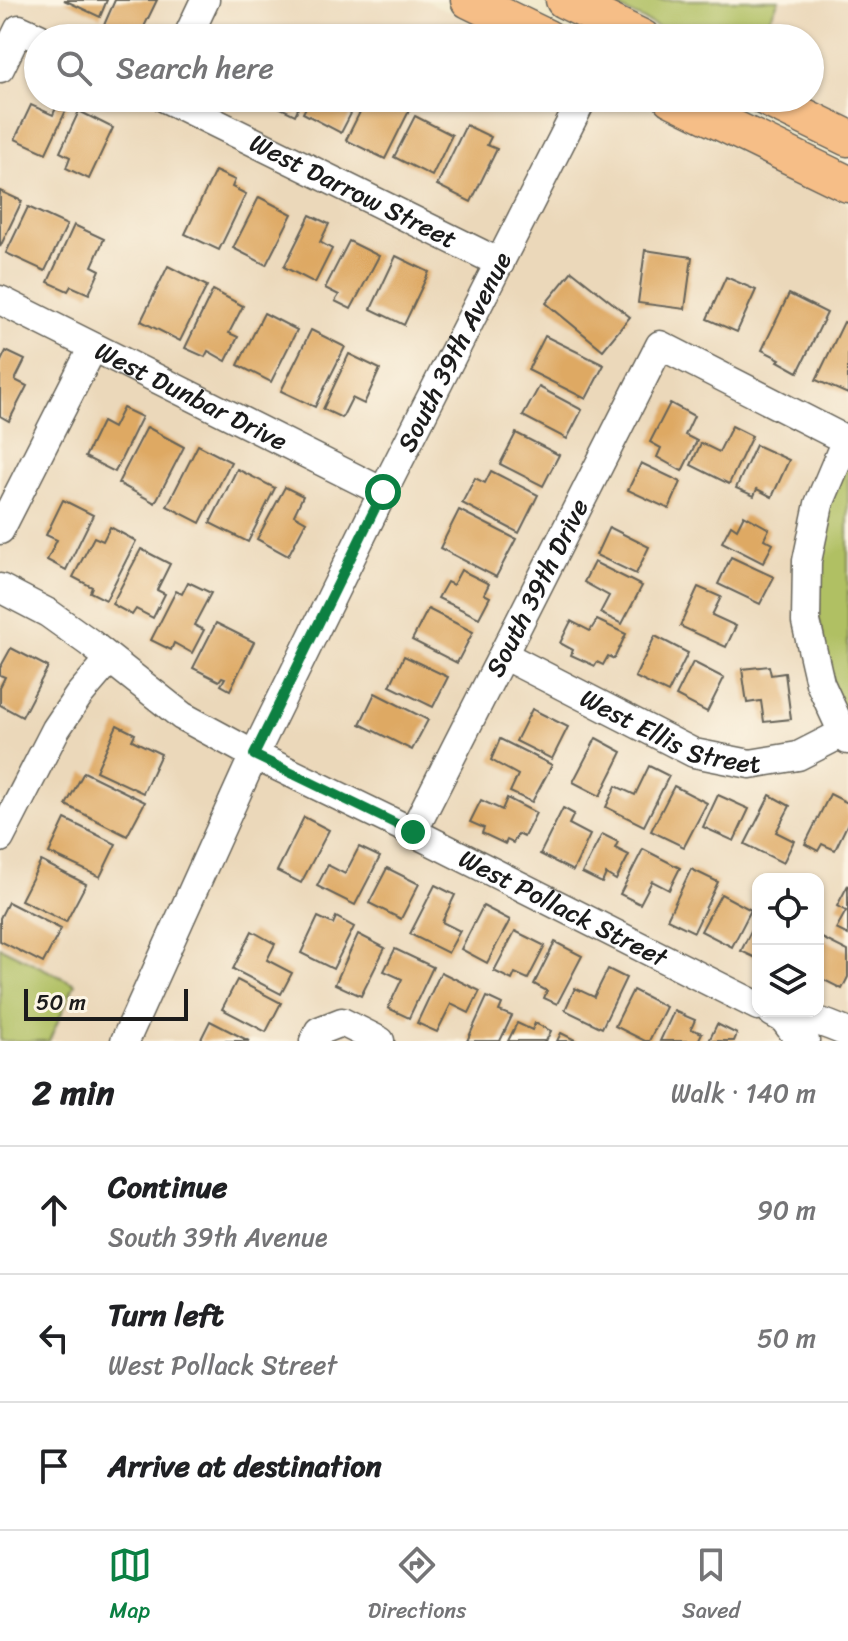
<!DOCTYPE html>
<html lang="en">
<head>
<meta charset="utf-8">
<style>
	:root { --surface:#fff; --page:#f2f2f2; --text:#202124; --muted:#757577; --line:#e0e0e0; --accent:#0b8043 }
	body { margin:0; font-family:Sriracha,sans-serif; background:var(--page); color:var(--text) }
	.controls { position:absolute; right:24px; bottom:24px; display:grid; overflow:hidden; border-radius:16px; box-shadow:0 2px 6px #0004 }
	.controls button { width:72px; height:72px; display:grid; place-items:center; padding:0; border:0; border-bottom:2px solid var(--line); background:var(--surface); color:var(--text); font:40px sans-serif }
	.scale { position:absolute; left:24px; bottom:20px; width:164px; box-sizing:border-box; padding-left:8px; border:4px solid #1c1c1c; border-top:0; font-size:22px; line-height:28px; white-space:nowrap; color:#1c1c1c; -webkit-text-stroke:6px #fcf5e5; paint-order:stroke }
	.stop { position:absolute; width:24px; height:24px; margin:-18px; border:6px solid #0b8043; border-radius:50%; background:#fff }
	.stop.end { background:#0b8043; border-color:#fff; box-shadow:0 2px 8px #0008 }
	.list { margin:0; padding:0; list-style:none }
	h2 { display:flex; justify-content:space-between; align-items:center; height:104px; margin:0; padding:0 32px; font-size:34px }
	h2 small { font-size:26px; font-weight:400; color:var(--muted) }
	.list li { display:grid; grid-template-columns:52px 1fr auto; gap:24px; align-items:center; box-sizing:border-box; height:128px; padding:0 32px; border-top:2px solid var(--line) }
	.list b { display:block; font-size:30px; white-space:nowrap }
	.list p { margin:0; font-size:26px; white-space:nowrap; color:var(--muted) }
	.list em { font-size:26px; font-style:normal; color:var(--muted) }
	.icon { flex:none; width:44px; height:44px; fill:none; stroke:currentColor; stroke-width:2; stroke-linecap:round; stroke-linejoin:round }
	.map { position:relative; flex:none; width:848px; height:1041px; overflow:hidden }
	.search { position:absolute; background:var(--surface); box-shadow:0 2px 6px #0004; left:24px; right:24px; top:24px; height:88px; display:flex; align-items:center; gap:20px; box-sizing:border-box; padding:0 28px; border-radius:44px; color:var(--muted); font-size:30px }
	.sheet { height:488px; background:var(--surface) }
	nav { display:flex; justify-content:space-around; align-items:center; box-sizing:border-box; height:112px; border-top:2px solid var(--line); background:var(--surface); font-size:22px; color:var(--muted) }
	nav a { display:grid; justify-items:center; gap:4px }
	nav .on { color:var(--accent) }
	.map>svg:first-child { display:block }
	.built { fill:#ebd8ba; fill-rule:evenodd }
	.green { fill:#b0c063; stroke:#666e40; stroke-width:2 }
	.building { fill:#dea963 }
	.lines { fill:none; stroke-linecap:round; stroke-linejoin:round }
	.minor-casing { stroke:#666359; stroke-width:31 }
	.major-casing { stroke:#666359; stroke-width:39 }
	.minor { stroke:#fff; stroke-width:28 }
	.major { stroke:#f6be87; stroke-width:36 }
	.route { stroke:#0b8043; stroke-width:10 }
	.labels { text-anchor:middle; stroke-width:6; stroke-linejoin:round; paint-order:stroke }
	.street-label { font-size:26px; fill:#1c1c1c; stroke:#fcf5e5 }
</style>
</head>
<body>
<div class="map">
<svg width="848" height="1041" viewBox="0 0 848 1041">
	<rect width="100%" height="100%" fill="#fcf5e5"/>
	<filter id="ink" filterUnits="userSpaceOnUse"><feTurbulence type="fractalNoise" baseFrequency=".0125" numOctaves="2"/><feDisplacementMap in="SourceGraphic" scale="16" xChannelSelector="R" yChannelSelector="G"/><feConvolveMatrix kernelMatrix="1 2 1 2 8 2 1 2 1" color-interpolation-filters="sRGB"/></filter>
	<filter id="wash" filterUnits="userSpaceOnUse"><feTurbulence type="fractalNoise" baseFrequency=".006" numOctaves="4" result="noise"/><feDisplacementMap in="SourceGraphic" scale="32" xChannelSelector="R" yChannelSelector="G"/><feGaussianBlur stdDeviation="1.8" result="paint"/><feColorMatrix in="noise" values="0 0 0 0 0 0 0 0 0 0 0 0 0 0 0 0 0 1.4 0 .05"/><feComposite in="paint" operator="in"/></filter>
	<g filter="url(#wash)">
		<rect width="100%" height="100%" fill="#f0e8ca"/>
		<!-- built -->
		<g class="built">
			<path d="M0 0H425L504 38H38V98H628L848 204V1041H0ZM758 879H818V1011H758Z"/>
			<path d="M779 0H848V119L805 98H810V38H760Z"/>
		</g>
		<!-- green -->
		<g class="green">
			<path d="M602 0H779L760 38H681Z"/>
			<path d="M848 441V740L843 733 807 561Z"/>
			<path d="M0 947 75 984 49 1041H0Z"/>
		</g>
		<g id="blocks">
			<!-- building -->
			<g class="building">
				<path d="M64 0H107L100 17Z"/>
				<path d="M115 0H157L140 35 127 29 124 35 104 25Z"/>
				<path d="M237 31 252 38H233Z"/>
				<path d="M60 98 70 102 46 153 15 139 31 105 53 115Z"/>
				<path d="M260 98H303L295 115Z"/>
				<path d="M311 98H359L341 133 303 113Z"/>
				<path d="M367 98H397L412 105 385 159 346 140Z"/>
				<path d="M79 111 113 128 89 179 66 168 70 157 60 152Z"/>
				<path d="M415 116 452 135 432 176 394 157Z"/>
				<path d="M466 125 491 137 487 145 497 149 471 202 437 185Z"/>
				<path d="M215 171 235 180 232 187 246 194 219 250 185 234Z"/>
				<path d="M0 191 22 201 0 247Z"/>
				<path d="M259 197 292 214 266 265 233 248Z"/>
				<path d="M28 207 67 225 45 271 6 253Z"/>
				<path d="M310 215 329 224 320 242 332 249 315 283 284 267Z"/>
				<path d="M74 225 104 239 92 266 100 270 89 294 71 286 68 291 48 282Z"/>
				<path d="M349 241 379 256 351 309 335 301 339 295 325 288Z"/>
				<path d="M645 250 692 257 685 309 638 303Z"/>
				<path d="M396 256 429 272 404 325 371 309Z"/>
				<path d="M168 266 207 286 180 341 141 321Z"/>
				<path d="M572 271 630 317 603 350 546 303Z"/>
				<path d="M726 277 756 290 737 332 707 319Z"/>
				<path d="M213 290 243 306 229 333 238 337 226 361 208 351 205 357 185 348Z"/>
				<path d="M789 294 827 313 798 372 778 361 780 359 762 350Z"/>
				<path d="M264 313 297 330 271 382 238 365Z"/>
				<path d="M844 322 848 324V394L816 380Z"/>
				<path d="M311 330 345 347 315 407 281 391Z"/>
				<path d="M545 336 604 365 586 399 528 370Z"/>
				<path d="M6 351 25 360 15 380 27 386 9 421 0 416V363Z"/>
				<path d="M349 354 380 369 364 404 352 398 342 418 323 409Z"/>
				<path d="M539 387 582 410 567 439 523 416Z"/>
				<path d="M670 403 694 416 685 435 697 441 682 471 657 457 661 448 650 442Z"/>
				<path d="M123 408 142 417 115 472 85 457 102 422 113 428Z"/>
				<path d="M732 426 752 436 729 484 691 465 701 443 719 452Z"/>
				<path d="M147 427 184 447 155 503 118 483Z"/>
				<path d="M516 433 559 455 543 486 500 464Z"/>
				<path d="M198 445 231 462 200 523 167 506Z"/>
				<path d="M756 445 789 460 772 497 757 489 754 496 736 488Z"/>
				<path d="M641 463 681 482 669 509 628 490Z"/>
				<path d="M237 469 275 488 248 542 210 523Z"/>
				<path d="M491 471 538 495 519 533 462 503 475 478 485 483Z"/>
				<path d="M285 487 303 496 294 515 306 522 288 556 257 539Z"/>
				<path d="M63 500 93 515 66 570 47 560 57 540 46 535Z"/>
				<path d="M459 510 516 539 496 577 440 548Z"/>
				<path d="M744 515 769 529 764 539 773 544 763 563 722 542 731 525 737 529Z"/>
				<path d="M110 527 136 541 106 600 90 592 92 587 73 577 94 537 103 541Z"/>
				<path d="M609 527 649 547 636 574 596 555Z"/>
				<path d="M141 549 170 564 157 590 165 594 153 618 136 609 132 615 112 604Z"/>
				<path d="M731 557 774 577 760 604 718 584Z"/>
				<path d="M594 562 642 586 622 624 600 613 609 596 584 582Z"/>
				<path d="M461 570 489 584 484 594 490 597 479 618 438 598 447 582 453 585Z"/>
				<path d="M188 582 211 593 194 625 204 630 192 653 174 643 171 650 151 640 176 591 182 594Z"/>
				<path d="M698 587 721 597 712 615 736 626 726 647 680 626Z"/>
				<path d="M428 609 473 632 457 663 412 640Z"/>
				<path d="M597 620 626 634 614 659 608 656 603 665 597 662 595 666 571 655 573 650 560 643 571 621 590 631Z"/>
				<path d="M216 623 254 642 230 690 221 685 225 678 222 677 219 681 193 668Z"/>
				<path d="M655 636 688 653 668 693 635 677Z"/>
				<path d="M11 648 48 667 22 717 0 705V687L5 677 0 675V668Z"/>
				<path d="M404 656 448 677 433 707 390 686Z"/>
				<path d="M693 662 724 678 707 712 676 696Z"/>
				<path d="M769 666 771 675 785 673 791 719 764 722 761 701 747 703 742 669Z"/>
				<path d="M375 693 428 720 412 750 360 724Z"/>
				<path d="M532 709 568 727 552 759 516 741Z"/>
				<path d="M117 725 135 734 132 740 161 754 143 793 96 771Z"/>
				<path d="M596 738 622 752 600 796 573 782Z"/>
				<path d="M500 739 552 765 532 802 510 792 518 775 491 760Z"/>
				<path d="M649 766 669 776 644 826 606 807 616 786 635 795Z"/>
				<path d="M84 772 145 802 127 836 66 805Z"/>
				<path d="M674 786 707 803 684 847 651 831Z"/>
				<path d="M830 794 848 803V823L835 850 822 844 818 851 805 844Z"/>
				<path d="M718 795 749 809 734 841 703 827Z"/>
				<path d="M770 795 790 806 776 832 794 841 783 863 745 844Z"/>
				<path d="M507 798 536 813 524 837 518 834 513 843 507 840 505 844 482 833 484 828 470 822 481 800 502 810Z"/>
				<path d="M563 808 574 814 569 824 590 835 573 871 540 854Z"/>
				<path d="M304 817 329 830 301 883 277 871Z"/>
				<path d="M65 819 116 844 100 877 49 853Z"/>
				<path d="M602 834 618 842 615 848 629 855 616 880 606 874 602 883 582 873Z"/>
				<path d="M359 847 380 857 355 905 317 886 328 865 345 874Z"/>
				<path d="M643 849 680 868 669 890 652 881 640 904 620 894Z"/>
				<path d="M41 861 86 884 66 922 21 900Z"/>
				<path d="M387 868 419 884 401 919 369 903Z"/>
				<path d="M691 869 718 882 694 932 667 919Z"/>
				<path d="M435 885 455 895 442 922 460 931 448 953 410 934Z"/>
				<path d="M848 885V935L836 929 846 911 837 906Z"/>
				<path d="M721 894 751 910 732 947 701 931Z"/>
				<path d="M8 902 61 929 43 963 0 941V918Z"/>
				<path d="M483 906 510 920 487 963 461 949Z"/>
				<path d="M318 917 333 924 336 917 354 927 333 969 301 953Z"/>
				<path d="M758 917V959L741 951Z"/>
				<path d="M252 931 275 944 267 960 292 973 281 994 233 969Z"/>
				<path d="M515 931 545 946 528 979 515 973 512 980 494 971Z"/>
				<path d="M358 934 385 948 361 996 335 984Z"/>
				<path d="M818 936 848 951V977L842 989 818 977Z"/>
				<path d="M555 942 582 956 557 1004 544 998 547 991 534 984Z"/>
				<path d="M395 949 433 967 409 1018 388 1008 402 979 384 971Z"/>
				<path d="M608 969 626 978 602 1028 565 1010 575 988 594 997Z"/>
				<path d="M441 972 480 991 469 1013 451 1004 437 1032 417 1023Z"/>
				<path d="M237 980 281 1003 266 1032 222 1009Z"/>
				<path d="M633 990 666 1007 649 1041H645L615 1026Z"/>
				<path d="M487 997 502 1004 499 1011 512 1016 500 1041H467Z"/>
				<path d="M674 1011 695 1020 691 1029 702 1033 698 1041H660Z"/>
				<path d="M210 1021 249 1041H200Z"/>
				<path d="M517 1023 532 1030 535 1023 551 1031 546 1041H508Z"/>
				<path d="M717 1024 737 1034 734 1041H709Z"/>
				<path d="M561 1033 577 1041H557Z"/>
			</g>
		</g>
	</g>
	<g filter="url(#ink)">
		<use href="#blocks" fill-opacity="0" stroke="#666359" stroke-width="2"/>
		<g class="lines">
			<!-- minor casing -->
			<g class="minor-casing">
				<g id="minor">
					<path d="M187 38 205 0"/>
					<path d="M0 68 19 29 39 38"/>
					<path id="s1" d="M165 98 500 263"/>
					<path id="s2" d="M0 300 383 492"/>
					<path d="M846 440 819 504 807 561 806 622 820 683 843 733 848 740"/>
					<path d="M0 530 93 347"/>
					<path id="s3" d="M0 588 48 613 90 643 182 716 254 755 413 832 758 1006"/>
					<path id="s4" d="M503 655 694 753 750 764 798 756 843 733"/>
					<path id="s5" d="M413 832 660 345 848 441"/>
					<path d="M0 838 56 729 79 695 109 660"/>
					<path d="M773 1013 784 1019 795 1034 805 1041"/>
					<path d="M784 1019C807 1015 828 1024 848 1033"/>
					<path id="s6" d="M125 1041 254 755 383 492 583 98"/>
					<path d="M314 1041 319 1031 342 1022 380 1041"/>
				</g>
			</g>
			<!-- major casing -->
			<g class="major-casing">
				<g id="major">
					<path d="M469 0 547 38"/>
					<path d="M564 0 642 38"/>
					<path d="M671 98 848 184"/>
					<path d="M766 98 848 138"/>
				</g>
			</g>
			<!-- minor -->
			<use href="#minor" class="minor"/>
			<!-- major -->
			<use href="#major" class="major"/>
		</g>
	</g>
	<g class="lines" filter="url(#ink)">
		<!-- route -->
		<path class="route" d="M383 492 254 755 413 832"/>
	</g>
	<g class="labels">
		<!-- street labels -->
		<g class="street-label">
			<text dy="9" stroke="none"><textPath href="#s1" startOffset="210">West Darrow Street</textPath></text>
			<text dy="9" stroke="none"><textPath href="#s6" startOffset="764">South 39th Avenue</textPath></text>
			<text dy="9" stroke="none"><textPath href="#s2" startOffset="214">West Dunbar Drive</textPath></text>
			<text dy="9" stroke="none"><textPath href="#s5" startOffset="274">South 39th Drive</textPath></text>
			<text dy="9" stroke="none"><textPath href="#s4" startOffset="186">West Ellis Street</textPath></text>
			<text dy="9" stroke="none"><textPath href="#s3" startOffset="650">West Pollack Street</textPath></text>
		</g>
	</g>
</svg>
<div class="controls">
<button><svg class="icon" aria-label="locate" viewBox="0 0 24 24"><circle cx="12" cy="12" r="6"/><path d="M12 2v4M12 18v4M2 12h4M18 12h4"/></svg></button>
<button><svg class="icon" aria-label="layers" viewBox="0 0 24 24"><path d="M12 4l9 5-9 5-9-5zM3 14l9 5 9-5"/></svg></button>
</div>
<div class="scale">50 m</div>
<div class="stop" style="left:383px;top:492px"></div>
<div class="stop end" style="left:413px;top:832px"></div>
<div class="search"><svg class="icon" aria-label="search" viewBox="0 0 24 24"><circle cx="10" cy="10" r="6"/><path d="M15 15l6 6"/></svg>Search here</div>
</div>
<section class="sheet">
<h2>2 min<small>Walk · 140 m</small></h2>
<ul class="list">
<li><svg class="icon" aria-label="ahead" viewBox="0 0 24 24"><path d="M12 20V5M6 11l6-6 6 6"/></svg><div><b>Continue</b><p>South 39th Avenue</p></div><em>90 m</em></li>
<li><svg class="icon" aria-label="left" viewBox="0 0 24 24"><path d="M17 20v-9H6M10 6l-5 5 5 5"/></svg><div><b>Turn left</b><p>West Pollack Street</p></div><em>50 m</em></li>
<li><svg class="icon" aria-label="arrive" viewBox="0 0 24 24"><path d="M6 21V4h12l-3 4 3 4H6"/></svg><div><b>Arrive at destination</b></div></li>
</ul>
</section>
<nav>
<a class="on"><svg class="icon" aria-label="map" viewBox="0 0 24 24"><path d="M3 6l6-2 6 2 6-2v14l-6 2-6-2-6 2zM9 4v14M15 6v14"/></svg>Map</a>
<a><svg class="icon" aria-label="directions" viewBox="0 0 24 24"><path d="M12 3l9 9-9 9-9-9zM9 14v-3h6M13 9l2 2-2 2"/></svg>Directions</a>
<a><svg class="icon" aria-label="saved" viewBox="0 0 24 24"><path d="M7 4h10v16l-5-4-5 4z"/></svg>Saved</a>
</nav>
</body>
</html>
